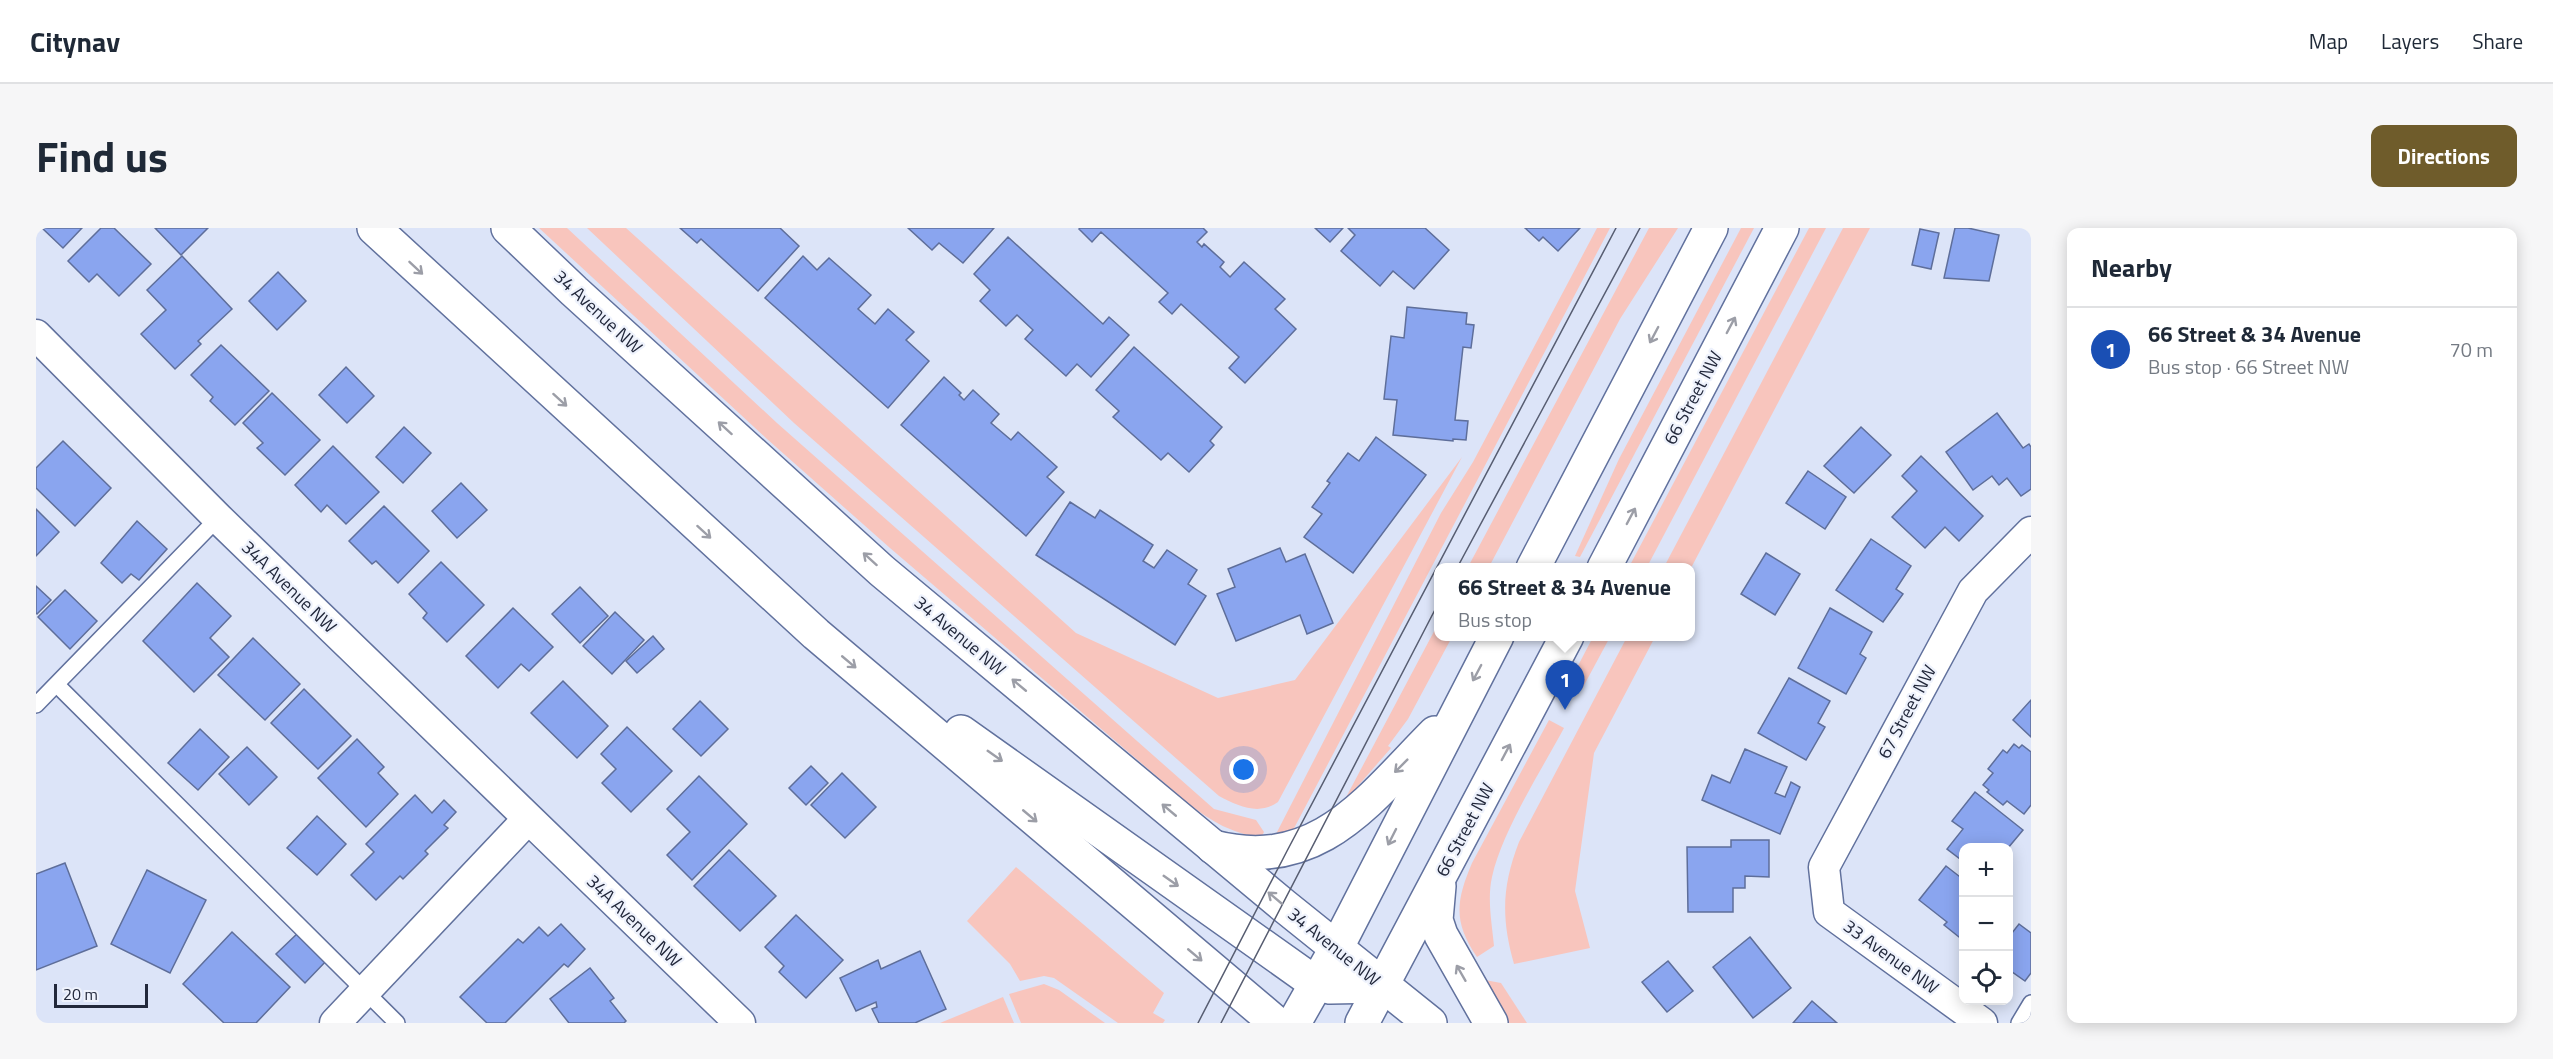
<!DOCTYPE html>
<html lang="en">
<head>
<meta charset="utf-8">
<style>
	:root { --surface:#fff; --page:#f6f6f7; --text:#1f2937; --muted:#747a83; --line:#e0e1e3; --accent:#6f5c2b }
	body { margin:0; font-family:"Titillium Web",sans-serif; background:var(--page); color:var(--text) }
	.controls { position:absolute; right:18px; bottom:18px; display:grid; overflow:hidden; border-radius:12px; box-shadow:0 3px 15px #0003 }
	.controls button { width:54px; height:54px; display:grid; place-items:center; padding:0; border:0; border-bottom:2px solid var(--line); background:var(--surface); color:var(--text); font:30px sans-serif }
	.scale { position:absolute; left:18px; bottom:15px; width:94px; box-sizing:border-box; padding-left:6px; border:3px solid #22283b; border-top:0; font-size:16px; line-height:21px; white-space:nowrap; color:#22283b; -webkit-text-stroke:4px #eef2fc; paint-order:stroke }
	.you { position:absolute; left:1208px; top:542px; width:21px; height:21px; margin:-15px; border:4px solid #fff; border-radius:50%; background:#1a73e8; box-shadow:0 0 0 9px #1a73e833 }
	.badge { display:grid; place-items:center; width:39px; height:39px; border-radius:50%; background:var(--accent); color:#fff; font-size:20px; font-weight:700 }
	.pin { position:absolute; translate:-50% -50px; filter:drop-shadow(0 2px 3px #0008) }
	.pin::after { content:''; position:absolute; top:32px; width:21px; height:18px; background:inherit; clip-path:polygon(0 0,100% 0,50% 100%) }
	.popup { position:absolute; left:1398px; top:335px; width:261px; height:78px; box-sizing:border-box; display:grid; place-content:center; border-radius:12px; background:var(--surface); filter:drop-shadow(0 2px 4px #0005); font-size:20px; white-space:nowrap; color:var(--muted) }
	.popup b { font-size:22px; color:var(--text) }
	.popup::after { content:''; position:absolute; left:50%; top:100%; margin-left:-12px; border:12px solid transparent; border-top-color:var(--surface) }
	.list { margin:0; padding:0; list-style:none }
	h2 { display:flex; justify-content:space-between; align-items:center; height:78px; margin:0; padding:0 24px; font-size:26px }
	h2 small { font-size:20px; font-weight:400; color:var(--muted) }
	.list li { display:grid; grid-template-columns:39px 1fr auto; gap:18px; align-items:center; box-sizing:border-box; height:84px; padding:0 24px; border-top:2px solid var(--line) }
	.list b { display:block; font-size:22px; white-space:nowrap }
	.list p { margin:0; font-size:20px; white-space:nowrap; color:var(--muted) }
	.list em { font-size:20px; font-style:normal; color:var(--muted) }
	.icon { flex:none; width:33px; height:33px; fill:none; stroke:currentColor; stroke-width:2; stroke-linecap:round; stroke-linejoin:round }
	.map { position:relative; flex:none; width:1995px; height:795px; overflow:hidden; border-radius:12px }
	header { display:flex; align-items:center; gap:36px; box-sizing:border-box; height:84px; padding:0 30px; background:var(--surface); border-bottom:2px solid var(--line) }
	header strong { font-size:28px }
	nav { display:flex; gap:33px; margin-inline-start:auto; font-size:21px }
	.intro { display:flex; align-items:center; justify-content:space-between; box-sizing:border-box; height:144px; padding:0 36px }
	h1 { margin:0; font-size:42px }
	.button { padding:15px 27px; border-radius:12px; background:var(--accent); color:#fff; font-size:21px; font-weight:700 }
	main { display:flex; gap:36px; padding:0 36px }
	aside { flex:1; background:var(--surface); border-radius:12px; box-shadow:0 3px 15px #0003 }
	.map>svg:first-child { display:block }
	.green { fill:#f8c5bd }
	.building { fill:#8aa5ef; stroke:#5e6e9a; stroke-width:1.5 }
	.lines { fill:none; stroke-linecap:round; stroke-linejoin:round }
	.service-casing { stroke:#61719d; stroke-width:18 }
	.minor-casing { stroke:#61719d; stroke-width:33 }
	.secondary-casing { stroke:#61719d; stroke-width:36 }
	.service { stroke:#fff; stroke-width:15 }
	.minor { stroke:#fff; stroke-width:30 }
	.secondary { stroke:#fff; stroke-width:33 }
	.tram { stroke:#575d71; stroke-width:1.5 }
	.oneway { stroke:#9c9ea7 }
	.labels { text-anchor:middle; stroke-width:4.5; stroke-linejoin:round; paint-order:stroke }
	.street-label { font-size:18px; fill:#22283b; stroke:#eef2fc }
</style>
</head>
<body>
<header>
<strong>Citynav</strong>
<nav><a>Map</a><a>Layers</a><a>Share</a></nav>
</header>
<div class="intro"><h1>Find us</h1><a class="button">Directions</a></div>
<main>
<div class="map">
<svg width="1995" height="795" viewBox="0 0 1995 795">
	<rect width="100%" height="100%" fill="#dce4f8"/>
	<!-- green -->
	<g class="green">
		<path d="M503 0H531L741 195 1178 581 1220 592 1228 604 1225 610C1194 604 1178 595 1153 576L854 320 731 211Z"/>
		<path d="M551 0H590L1040 405 1182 470 1259 452 1426 229 1242 574C1223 588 1202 578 1183 568L758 195Z"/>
		<path d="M1561 0H1574L1255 606H1240L1405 285 1437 234Z"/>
		<path d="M1613 0H1642L1584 91 1453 339H1432Z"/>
		<path d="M1705 0H1718L1544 329 1539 328 1583 231Z"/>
		<path d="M1773 0H1790L1611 339H1593Z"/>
		<path d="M1807 0H1834L1655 340 1628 339Z"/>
		<path d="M1403 394V408L1416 409 1372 491 1352 518 1355 520 1307 575Z"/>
		<path d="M1557 409H1574L1546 461 1533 455Z"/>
		<path d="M1591 409H1619L1558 525 1539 663 1554 720 1478 736C1465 690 1466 658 1483 614Z"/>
		<path d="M1513 492 1528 500C1505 543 1466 603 1456 649 1451 671 1456 696 1458 718L1441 729C1417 694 1420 673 1436 635Z"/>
		<path d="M980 639 1128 765 1117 785 1129 792 1127 795H1082L1018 750 1008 748 984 753 974 736 931 693Z"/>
		<path d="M1449 752 1465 755 1491 795H1473Z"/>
		<path d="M1008 756 1023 762 1069 795H985L973 766Z"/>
		<path d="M967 769 978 795H904Z"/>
	</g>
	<!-- building -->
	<g class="building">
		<path d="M6 0H46L27 20Z"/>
		<path d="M65 0H78L115 36 83 68 61 46 53 54 32 33Z"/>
		<path d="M119 0H172L145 27Z"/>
		<path d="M644 0H744L763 18 722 63 665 11 661 15Z"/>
		<path d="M872 0H958L927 35 903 15 896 22Z"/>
		<path d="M1044 0H1167L1171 4 1161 14 1166 19 1168 16 1188 34 1184 39 1194 49 1208 34 1249 71 1239 81 1260 101 1209 155 1193 140 1203 129 1145 76 1136 86 1123 74 1132 65 1065 4 1056 14 1043 1Z"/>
		<path d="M1279 0H1307L1294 14Z"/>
		<path d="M1312 0H1389L1413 22 1378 61 1357 43 1344 58 1305 23 1319 7Z"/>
		<path d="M1489 0H1544L1522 23 1507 9 1503 13Z"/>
		<path d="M1919 0H1932L1963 7 1953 53 1908 50Z"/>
		<path d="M1884 1 1903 5 1895 41 1876 37Z"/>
		<path d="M972 9 1067 96 1073 89 1093 107 1055 149 1041 136 1030 148 989 111 997 102 981 87 970 98 944 73 954 62 938 46Z"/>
		<path d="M146 28 196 81 162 113 165 116 139 141 105 106 130 82 111 62Z"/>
		<path d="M767 28 781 42 793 30 835 67 822 81 839 96 852 81 878 104 870 112 893 133 852 180 729 70Z"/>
		<path d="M242 44 270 73 241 102 213 73Z"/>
		<path d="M1371 79 1431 85 1430 96 1438 97 1435 120 1427 119 1419 192 1432 193 1430 212 1417 211V213L1357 207 1361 172 1348 171 1355 108 1368 110Z"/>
		<path d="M185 117 233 163 199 197 174 173 177 169 155 147Z"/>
		<path d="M1098 119 1186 199 1174 213 1178 217 1153 244 1132 225 1125 232 1077 189 1083 183 1060 162Z"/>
		<path d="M310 139 338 168 311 195 283 167Z"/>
		<path d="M908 149 925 165 923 167 928 172 937 162 963 186 955 195 975 212 982 204 1021 239 1011 249 1028 264 990 308 865 197Z"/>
		<path d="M236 165 284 212 249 247 221 220 227 215 207 195Z"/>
		<path d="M1961 185 1987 220 1993 216 1995 219V261L1985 268 1971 250 1963 257 1956 248 1937 262 1910 224Z"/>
		<path d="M368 199 395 225 367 255 340 229Z"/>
		<path d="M1825 199 1855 227 1818 265 1788 238Z"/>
		<path d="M1340 209 1390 247 1317 345 1268 309 1286 286 1276 279 1294 255 1291 253 1312 225 1323 233Z"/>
		<path d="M27 213 75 260 39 298 0 260V240Z"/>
		<path d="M297 218 343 264 310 296 291 277 285 284 259 257Z"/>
		<path d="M1885 228 1947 288 1923 313 1909 299 1889 320 1856 289 1881 263 1866 248Z"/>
		<path d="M1772 243 1810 269 1789 301 1750 275Z"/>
		<path d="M425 255 451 282 421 310 396 283Z"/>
		<path d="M1034 274 1059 290 1064 282 1117 317 1107 333 1118 340 1131 322 1161 342 1152 356 1170 368 1139 417 1000 327Z"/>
		<path d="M348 278 393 323 362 355 340 333 336 336 313 313Z"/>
		<path d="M0 281 23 304 0 328Z"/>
		<path d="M101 293 131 321 103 352 95 346 86 355 65 335Z"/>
		<path d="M1835 311 1875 338 1860 361 1867 366 1847 394 1800 362Z"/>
		<path d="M1244 320 1250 334 1269 326 1297 395 1271 406 1264 387 1200 413 1181 366 1199 359 1192 341Z"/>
		<path d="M1730 325 1764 346 1739 387 1705 366Z"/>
		<path d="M405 334 448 377 411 414 387 390 391 385 373 366Z"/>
		<path d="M161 355 195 388 174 410 193 429 158 464 107 413Z"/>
		<path d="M0 358 15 372 1 386 0 385Z"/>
		<path d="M544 359 572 388 544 415 516 386Z"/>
		<path d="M29 362 61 393 34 421 2 389Z"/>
		<path d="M477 380 517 419 493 443 485 436 462 460 430 428Z"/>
		<path d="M1794 380 1836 404 1824 426 1830 430 1810 466 1762 440Z"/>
		<path d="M579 384 608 412 576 446 547 418Z"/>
		<path d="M617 408 628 421 601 445 590 433Z"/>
		<path d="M217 410 264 456 229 492 182 447Z"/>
		<path d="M1753 450 1794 473 1782 495 1789 499 1770 532 1722 505Z"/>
		<path d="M527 453 572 498 541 530 495 485Z"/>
		<path d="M268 461 315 508 282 541 235 495Z"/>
		<path d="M1995 472V509L1977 492Z"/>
		<path d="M664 473 692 501 665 528 637 501Z"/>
		<path d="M591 499 636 543 595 584 566 555 580 541 565 526Z"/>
		<path d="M164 501 193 529 162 562 132 535Z"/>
		<path d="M321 511 348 539 342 545 362 566 330 599 282 550Z"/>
		<path d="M1978 516 1983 520 1986 517 1995 524V577L1988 586 1971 573 1967 577 1951 564 1953 562 1947 557 1957 545 1952 541 1967 522 1971 525Z"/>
		<path d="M211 519 241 549 213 577 183 546Z"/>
		<path d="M1709 521 1751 539 1739 565 1749 569 1755 554 1764 559 1744 606 1666 572 1676 547 1694 555Z"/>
		<path d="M775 538 792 555 770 577 753 560Z"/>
		<path d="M806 545 840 579 809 610 775 577Z"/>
		<path d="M663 548 711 596 656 652 631 627 654 604 631 581Z"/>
		<path d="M1939 564 1987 602 1972 620H1928V634L1911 621 1927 601 1916 593Z"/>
		<path d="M379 567 396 585 408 572 420 584 408 597 412 600 389 623 392 626 367 651 364 648 340 672 315 647 338 624 330 616Z"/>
		<path d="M281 588 310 616 281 647 251 620Z"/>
		<path d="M1695 612H1733V649L1709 648V660H1697V684H1652L1651 619H1695Z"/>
		<path d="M693 622 740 668 704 703 658 658Z"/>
		<path d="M29 635 61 718 0 742V646Z"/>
		<path d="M1910 638 1928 652V713L1908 697 1911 694 1883 672Z"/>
		<path d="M111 642 170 672 134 745 75 716Z"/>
		<path d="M760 687 807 732 770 770 743 744 748 738 729 719Z"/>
		<path d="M525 696 549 721 532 739 528 736 469 795H451L424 769 482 711 487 715 503 699 512 708Z"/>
		<path d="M1983 696 1995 705V745L1989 753 1972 741V710Z"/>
		<path d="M264 703 292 731 269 755 240 726Z"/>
		<path d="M196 704 254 759 220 795H188L147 756Z"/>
		<path d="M1714 709 1755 760 1717 790 1677 739Z"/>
		<path d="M884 723 910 781 879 795H843L836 781 841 779 840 774 820 783 804 750 842 732 845 741Z"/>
		<path d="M1632 733 1657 763 1631 784 1606 754Z"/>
		<path d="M554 740 578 770 574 773 590 793 588 795H533L514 771Z"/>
		<path d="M1776 773 1801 795H1757Z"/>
	</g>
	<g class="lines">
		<!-- service casing -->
		<g class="service-casing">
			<g id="service">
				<path d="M21 457 361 795"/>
				<path d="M0 477 182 290"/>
				<path d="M1983 795 1995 775"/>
			</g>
		</g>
		<!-- minor casing -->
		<g class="minor-casing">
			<g id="minor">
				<path d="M0 107 182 290 704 795"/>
				<path d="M299 795 491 592"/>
				<path d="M1946 795 1793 684 1788 639 1937 363 1995 304"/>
			</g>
		</g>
		<!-- secondary casing -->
		<g class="secondary-casing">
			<g id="secondary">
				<path d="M338 0 780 406 1240 795"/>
				<path d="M472 0 538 63 846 343 1247 677 1394 795"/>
				<path d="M1497 340 1675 0"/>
				<path d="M1568 340 1746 0"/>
				<path d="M925 504 1279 755 1294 759 1346 758"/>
				<path d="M1177 619C1283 646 1333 571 1399 505"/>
				<path d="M1403 658 1400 692 1405 707 1455 795"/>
				<path d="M1258 795 1300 721 1461 408"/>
				<path d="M1326 795 1531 408"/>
			</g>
		</g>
		<!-- service -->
		<use href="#service" class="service"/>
		<!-- minor -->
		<use href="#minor" class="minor"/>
		<!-- secondary -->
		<use href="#secondary" class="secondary"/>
		<!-- tram -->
		<g class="tram">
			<path d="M1421 340 1604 0"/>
			<path d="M1162 795 1251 623 1580 0"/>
			<path d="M1185 795 1403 374"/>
		</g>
	</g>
	<!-- one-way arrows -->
	<defs><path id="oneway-shaft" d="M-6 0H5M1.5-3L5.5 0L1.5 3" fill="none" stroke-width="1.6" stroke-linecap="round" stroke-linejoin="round" transform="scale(1.5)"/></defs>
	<g class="oneway">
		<use href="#oneway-shaft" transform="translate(380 40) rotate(43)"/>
		<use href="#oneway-shaft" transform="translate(1695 97) rotate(-62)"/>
		<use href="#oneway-shaft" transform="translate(1618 107) rotate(118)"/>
		<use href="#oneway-shaft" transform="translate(524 172) rotate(42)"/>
		<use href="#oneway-shaft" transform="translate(689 200) rotate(-138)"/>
		<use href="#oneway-shaft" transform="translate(1595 288) rotate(-62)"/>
		<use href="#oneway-shaft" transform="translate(668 304) rotate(42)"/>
		<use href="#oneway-shaft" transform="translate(834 331) rotate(-138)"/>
		<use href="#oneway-shaft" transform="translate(813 434) rotate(40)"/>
		<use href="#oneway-shaft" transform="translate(1441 445) rotate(118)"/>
		<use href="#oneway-shaft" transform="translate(983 457) rotate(-140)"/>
		<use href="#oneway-shaft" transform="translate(1470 524) rotate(-62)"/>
		<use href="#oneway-shaft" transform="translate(959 528) rotate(35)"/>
		<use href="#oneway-shaft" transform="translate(1365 538) rotate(135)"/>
		<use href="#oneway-shaft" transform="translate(1133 582) rotate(-140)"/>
		<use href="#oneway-shaft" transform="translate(994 588) rotate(40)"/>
		<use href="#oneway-shaft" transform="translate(1356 609) rotate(117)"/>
		<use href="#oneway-shaft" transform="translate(1135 653) rotate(35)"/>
		<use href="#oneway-shaft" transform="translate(1239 670) rotate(-140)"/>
		<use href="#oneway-shaft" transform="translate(1159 727) rotate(40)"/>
		<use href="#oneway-shaft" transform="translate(1425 745) rotate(-120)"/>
	</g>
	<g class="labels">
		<!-- street labels -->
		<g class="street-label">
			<text transform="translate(562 84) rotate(43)" y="6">34 Avenue NW</text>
			<text transform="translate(1657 170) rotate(-62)" y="6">66 Street NW</text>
			<text transform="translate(253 359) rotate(44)" y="6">34A Avenue NW</text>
			<text transform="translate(924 408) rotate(40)" y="6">34 Avenue NW</text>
			<text transform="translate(1871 484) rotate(-62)" y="6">67 Street NW</text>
			<text transform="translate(1429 602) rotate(-62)" y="6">66 Street NW</text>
			<text transform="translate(598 693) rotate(44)" y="6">34A Avenue NW</text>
			<text transform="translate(1298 719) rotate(39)" y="6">34 Avenue NW</text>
			<text transform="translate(1855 729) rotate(36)" y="6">33 Avenue NW</text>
		</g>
	</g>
</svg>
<div class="controls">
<button>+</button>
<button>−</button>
<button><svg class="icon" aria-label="locate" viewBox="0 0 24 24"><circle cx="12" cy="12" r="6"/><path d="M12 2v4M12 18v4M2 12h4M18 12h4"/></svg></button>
</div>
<div class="scale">20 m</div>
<div class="you"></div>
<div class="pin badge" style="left:1529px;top:482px;background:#1a4fb4">1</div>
<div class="popup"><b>66 Street &amp; 34 Avenue</b>Bus stop</div>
</div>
<aside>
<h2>Nearby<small></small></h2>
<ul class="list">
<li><span class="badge" style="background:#1a4fb4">1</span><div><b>66 Street &amp; 34 Avenue</b><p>Bus stop · 66 Street NW</p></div><em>70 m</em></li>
</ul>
</aside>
</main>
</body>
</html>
